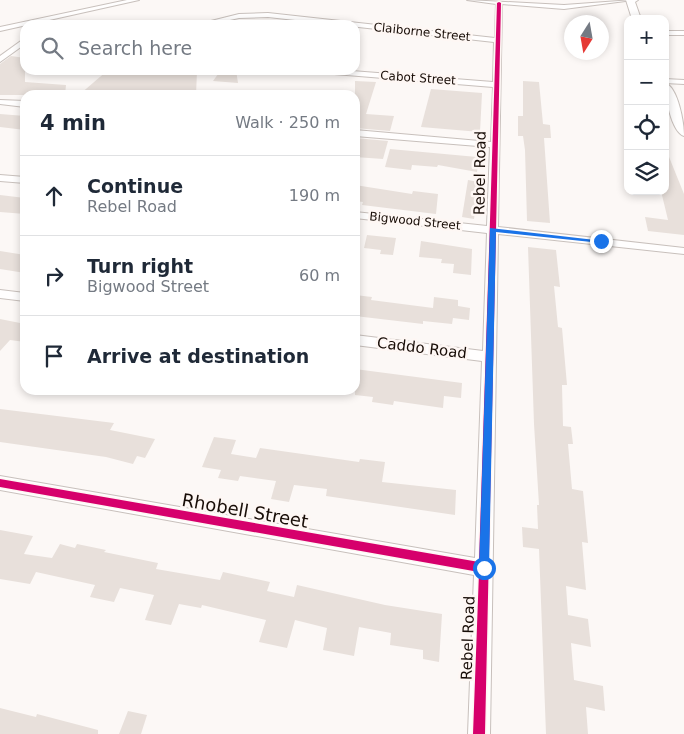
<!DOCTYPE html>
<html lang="en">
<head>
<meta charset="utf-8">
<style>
	:root { --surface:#fff; --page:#f2f2f3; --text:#1f2937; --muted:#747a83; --line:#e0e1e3 }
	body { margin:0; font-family:"DejaVu Sans",sans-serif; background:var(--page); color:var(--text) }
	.controls { position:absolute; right:15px; top:15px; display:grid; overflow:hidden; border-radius:10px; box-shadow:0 2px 8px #0003 }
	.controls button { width:45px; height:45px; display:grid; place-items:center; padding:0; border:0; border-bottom:1px solid var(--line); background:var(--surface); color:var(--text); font:25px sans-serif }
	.compass { position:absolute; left:564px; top:15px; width:45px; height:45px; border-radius:50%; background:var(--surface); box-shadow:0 2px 8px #0003; rotate:191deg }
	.stop { position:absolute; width:15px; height:15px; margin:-11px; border:4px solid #1a73e8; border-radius:50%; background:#fff }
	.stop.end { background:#1a73e8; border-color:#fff; box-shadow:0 1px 5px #0008 }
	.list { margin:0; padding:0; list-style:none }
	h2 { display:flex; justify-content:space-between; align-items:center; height:65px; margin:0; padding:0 20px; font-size:21px }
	h2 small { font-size:16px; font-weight:400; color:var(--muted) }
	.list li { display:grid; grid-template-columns:32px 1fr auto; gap:15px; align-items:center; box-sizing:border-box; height:80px; padding:0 20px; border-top:1px solid var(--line) }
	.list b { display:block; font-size:19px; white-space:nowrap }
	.list p { margin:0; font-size:16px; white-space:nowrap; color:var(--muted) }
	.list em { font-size:16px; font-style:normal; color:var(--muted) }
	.icon { flex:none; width:28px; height:28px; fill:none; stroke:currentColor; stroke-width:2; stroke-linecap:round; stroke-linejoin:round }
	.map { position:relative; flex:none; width:684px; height:734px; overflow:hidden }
	.search { position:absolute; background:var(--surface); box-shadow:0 2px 8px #0003; left:20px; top:20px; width:340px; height:55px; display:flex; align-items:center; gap:12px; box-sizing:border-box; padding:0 18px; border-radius:15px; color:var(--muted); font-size:19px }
	.panel { position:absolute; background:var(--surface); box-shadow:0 2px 8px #0003; left:20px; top:90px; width:340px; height:305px; border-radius:15px }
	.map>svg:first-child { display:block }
	.building { fill:#e8e0db }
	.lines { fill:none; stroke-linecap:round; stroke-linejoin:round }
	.street-casing { stroke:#c8c0bc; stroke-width:2 }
	.secondary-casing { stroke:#c8c0bc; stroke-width:2 }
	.street { fill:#fffefe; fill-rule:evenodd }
	.secondary { fill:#fffefe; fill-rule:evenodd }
	.cycleway-casing { stroke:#fef7f4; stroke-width:3 }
	.cycleway { fill:#d6006c; fill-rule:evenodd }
	.route { fill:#1a73e8 }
	.labels { text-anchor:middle; stroke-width:5; stroke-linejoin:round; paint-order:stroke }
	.far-street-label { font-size:12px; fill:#180d07; stroke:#fef7f4 }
	.street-label { font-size:15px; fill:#180d07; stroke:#fef7f4 }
	.near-street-label { font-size:18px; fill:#180d07; stroke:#fef7f4 }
</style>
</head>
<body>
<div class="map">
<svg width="684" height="734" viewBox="0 0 684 734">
	<rect width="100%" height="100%" fill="#fcf8f6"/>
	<!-- building -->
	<g class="building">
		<path d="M11 56 25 58V82L66 85 65 95H0V64Z"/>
		<path d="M108 70 197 71 196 95H79Z"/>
		<path d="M221 70H236L238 83 213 81Z"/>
		<path d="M355 81 376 82 366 114 394 116 390 131 355 128Z"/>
		<path d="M523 81 539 82 543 124 550 125 551 138H544L550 223 527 221 525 150 523 136H518V116H523Z"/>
		<path d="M431 89 482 93 480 132 421 127Z"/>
		<path d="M0 114 25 116V130L0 127Z"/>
		<path d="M355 138 388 141 383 159 355 157Z"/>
		<path d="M665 147 684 194V235L648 231 645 217 668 220 661 191H665Z"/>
		<path d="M390 149 477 157 479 158 477 172 438 165 437 167 412 165 411 170 385 167Z"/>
		<path d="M468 180 479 182 474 219 462 217Z"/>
		<path d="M355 185 412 194 413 191 438 194 436 214 362 205 363 202 355 201Z"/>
		<path d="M0 195 25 198V214L0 212Z"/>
		<path d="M367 235 396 238 393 255 380 254 381 250 364 248Z"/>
		<path d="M421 241 472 249 471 275 453 273 454 264 441 263 442 259 419 257Z"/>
		<path d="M528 247 556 250 560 287 554 286 558 327 562 328 567 385H562L563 426 571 427 573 444H568L572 489 583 491 588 543 582 542 586 590 566 586 568 615 588 619 591 647 571 643 574 680 603 686 605 711 586 707 588 734H546L539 549 523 547 522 527 538 529 537 505H539L534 424Z"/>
		<path d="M0 251 25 255V273L0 269Z"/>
		<path d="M355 295 372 297 371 300 433 308 434 297 458 300V306L470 308 469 320 453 318 452 324 423 321V324L355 316Z"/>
		<path d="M0 319 25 324V342L10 340 0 351Z"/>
		<path d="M355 369 462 383 461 398 444 396 443 408 394 401 393 405 372 402 373 397 355 395Z"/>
		<path d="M0 409 114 423 110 430 155 439 145 458 137 456 133 464 106 457 0 442Z"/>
		<path d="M214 437 236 440 231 454 256 458 260 448 359 462 360 459 385 462 382 482 456 490 455 515 326 496 327 489 294 485 289 502 271 499 276 481 240 476 238 481 218 478 221 470 202 467Z"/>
		<path d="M0 530 33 536 24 554 52 558 60 544 75 548 77 544 106 550 104 552 158 563 156 569 220 580 223 572 270 582 267 591 294 597 297 585 385 605 442 614 439 662 423 659V650L390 645 391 633 359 627 354 656 323 650 327 628 295 620 287 648 259 642 266 620 202 605 201 608 179 604 171 625 145 620 154 595 120 588 114 602 90 597 95 585 36 572 30 584 0 579Z"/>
		<path d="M0 708 36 717 37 714 98 730V734H0Z"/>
		<path d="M128 711 147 715 141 734H119Z"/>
	</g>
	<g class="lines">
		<!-- street casing -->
		<g class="street-casing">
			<g id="street">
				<path d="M127 0H139L0 31V27Z"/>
				<path d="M467 0 564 5 633 0 564 9 502 4 498 227 684 248V254L498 234 490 734H468L474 575 0 490V476L475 558 482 361 355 345V335L483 351 487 233 355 218V212L487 226 490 147 355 136V130L491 142 493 87 310 72 306 70H339L493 82 494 42 268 17 239 18 207 25H195L239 14 268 13 495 38 496 4Z"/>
				<rect x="665" y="31" width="19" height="4"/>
				<path d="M25 38V44L0 62V56Z"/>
				<path d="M665 79 684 80V84L665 83Z"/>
				<path d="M0 100 25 101V107L0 104Z"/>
				<path d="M0 175 25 177V183L0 181Z"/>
				<path d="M0 290 25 293V301L0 298Z"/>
			</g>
		</g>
		<!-- secondary casing -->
		<g class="secondary-casing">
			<g id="secondary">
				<path d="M626 0H638L635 2 641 19H632Z"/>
				<path d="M665 83C678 87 684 123 684 136 671 132 665 95 665 83Z"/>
			</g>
		</g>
		<!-- street -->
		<use href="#street" class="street"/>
		<!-- secondary -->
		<use href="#secondary" class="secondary"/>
		<!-- cycleway casing -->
		<g class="cycleway-casing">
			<path id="cycleway" d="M499 2 501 3 485 734H473L479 572 0 487V479L479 562 497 3Z"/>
		</g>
		<!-- cycleway -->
		<use href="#cycleway" class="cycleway"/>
	</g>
	<!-- route -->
	<path class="route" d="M490 228 604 241 601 243 496 232 489 568 484 573 479 568Z"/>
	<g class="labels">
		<!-- far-street labels -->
		<g class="far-street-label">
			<text transform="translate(422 32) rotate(6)" y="4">Claiborne Street</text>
			<text transform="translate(418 78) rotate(4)" y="4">Cabot Street</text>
			<text transform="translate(415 221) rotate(6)" y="4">Bigwood Street</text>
		</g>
		<!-- street labels -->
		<g class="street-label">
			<text transform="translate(480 173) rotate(-89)" y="5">Rebel Road</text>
			<text transform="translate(422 348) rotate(7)" y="5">Caddo Road</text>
			<text transform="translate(468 638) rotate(-88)" y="5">Rebel Road</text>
		</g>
		<!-- near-street labels -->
		<g class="near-street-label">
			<text transform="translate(245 511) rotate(10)" y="6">Rhobell Street</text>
		</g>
	</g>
</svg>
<div class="controls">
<button>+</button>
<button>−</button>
<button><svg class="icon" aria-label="locate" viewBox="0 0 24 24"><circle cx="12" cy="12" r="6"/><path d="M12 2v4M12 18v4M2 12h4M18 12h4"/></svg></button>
<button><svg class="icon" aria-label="layers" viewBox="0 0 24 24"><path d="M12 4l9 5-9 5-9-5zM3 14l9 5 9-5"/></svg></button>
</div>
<svg class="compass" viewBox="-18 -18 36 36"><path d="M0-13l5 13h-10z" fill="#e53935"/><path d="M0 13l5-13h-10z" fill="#747a83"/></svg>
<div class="stop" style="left:484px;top:568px"></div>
<div class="stop end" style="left:601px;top:241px"></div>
<div class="search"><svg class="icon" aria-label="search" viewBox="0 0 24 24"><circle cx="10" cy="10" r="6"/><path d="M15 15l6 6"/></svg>Search here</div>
<section class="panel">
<h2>4 min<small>Walk · 250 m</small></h2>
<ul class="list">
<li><svg class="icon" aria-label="ahead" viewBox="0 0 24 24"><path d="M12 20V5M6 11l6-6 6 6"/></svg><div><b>Continue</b><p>Rebel Road</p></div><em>190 m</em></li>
<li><svg class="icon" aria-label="right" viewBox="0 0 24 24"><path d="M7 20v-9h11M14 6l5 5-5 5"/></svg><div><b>Turn right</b><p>Bigwood Street</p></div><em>60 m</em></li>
<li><svg class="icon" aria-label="arrive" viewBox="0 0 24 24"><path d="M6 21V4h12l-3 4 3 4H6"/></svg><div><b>Arrive at destination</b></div></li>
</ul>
</section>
</div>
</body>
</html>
